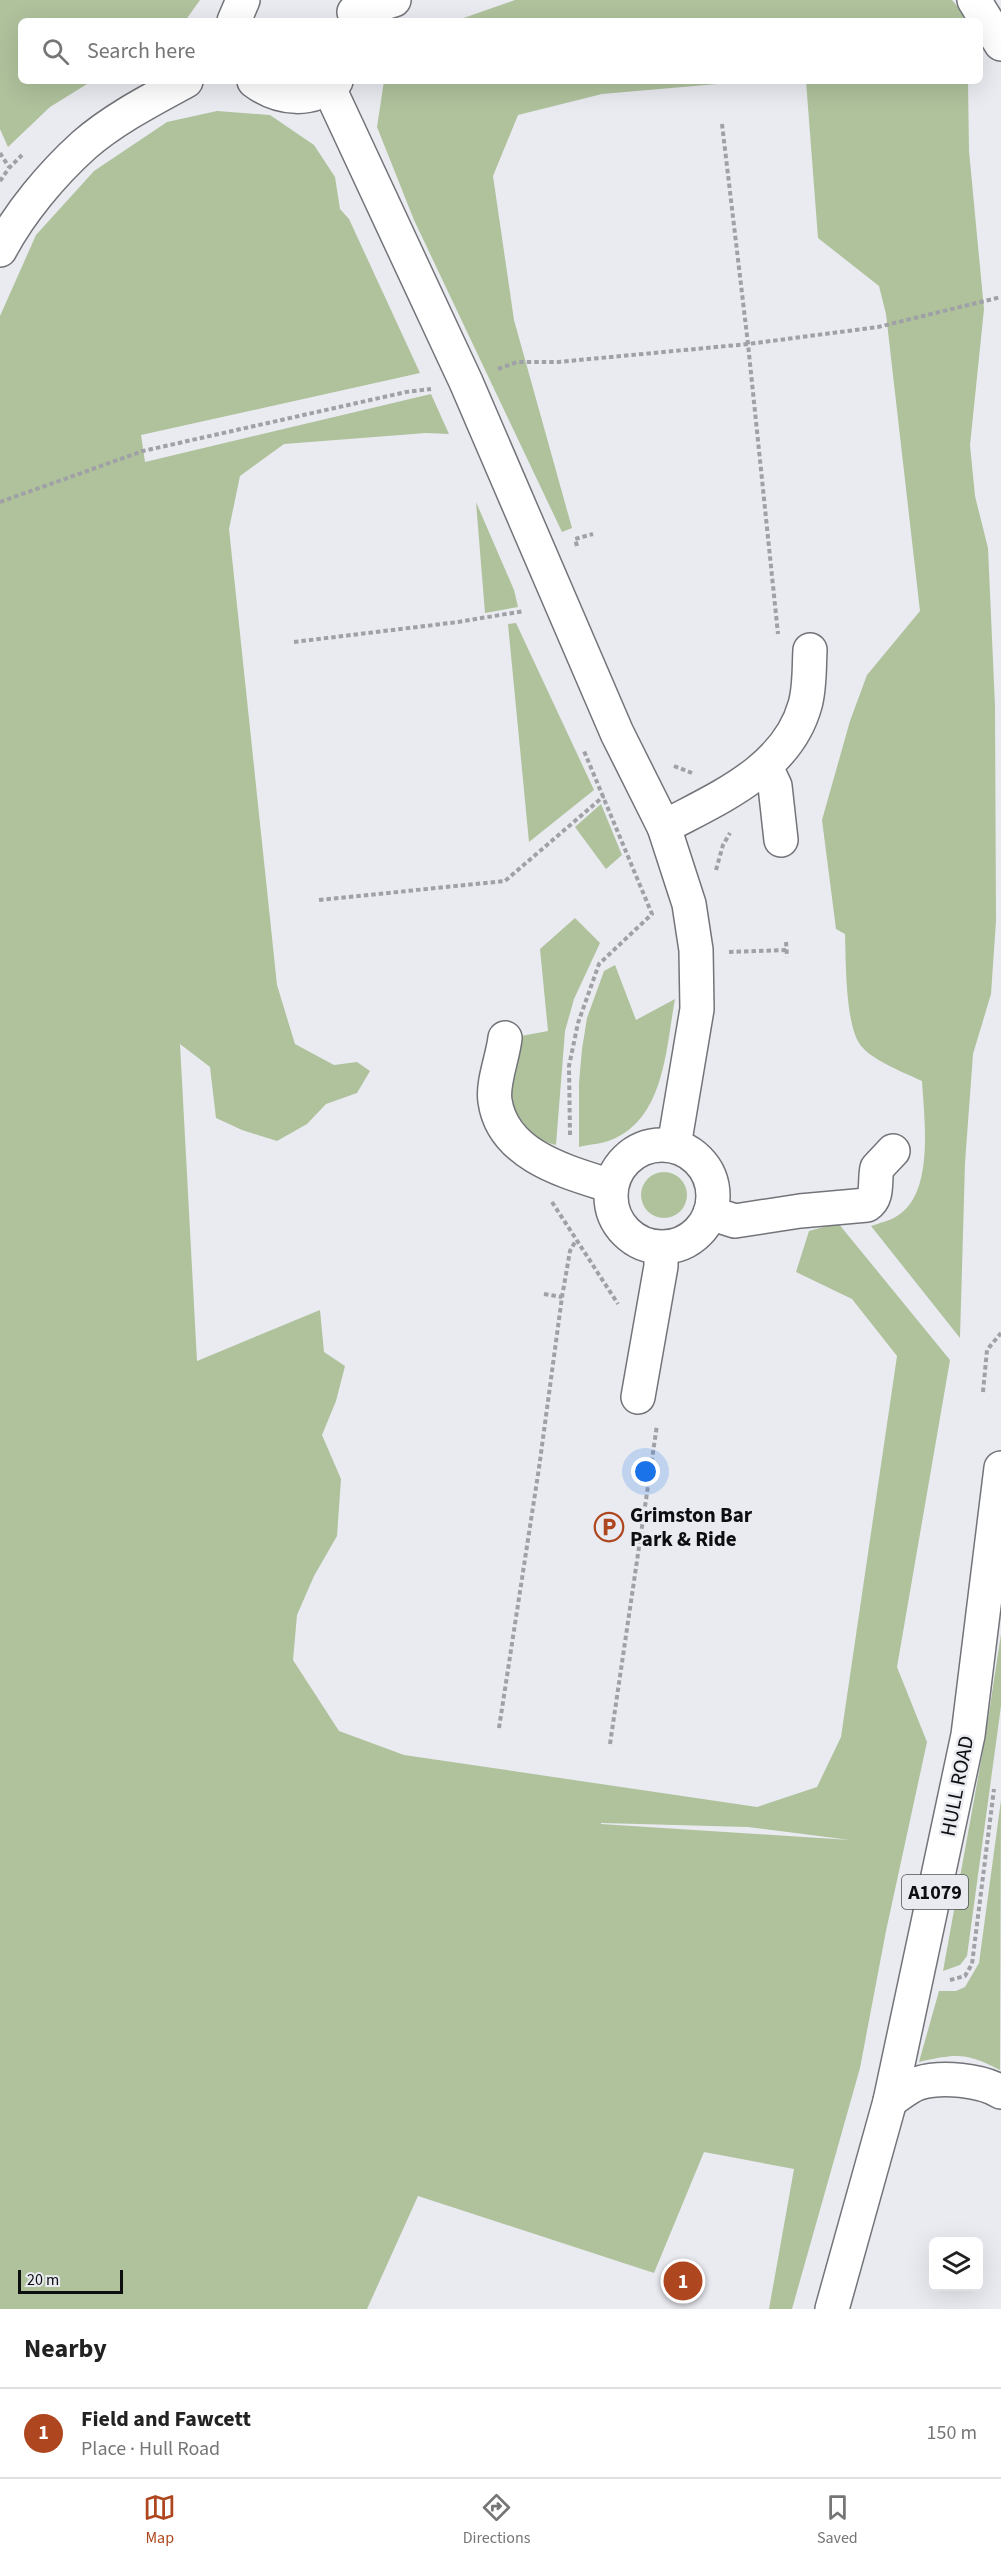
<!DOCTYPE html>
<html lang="en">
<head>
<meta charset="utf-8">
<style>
	:root { --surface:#fff; --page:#f2f2f2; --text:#222; --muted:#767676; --line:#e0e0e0; --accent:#ae471f }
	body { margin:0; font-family:"Source Sans 3",sans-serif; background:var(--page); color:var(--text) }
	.controls { position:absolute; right:18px; bottom:18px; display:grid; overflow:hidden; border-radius:9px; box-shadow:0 6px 24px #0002 }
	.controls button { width:54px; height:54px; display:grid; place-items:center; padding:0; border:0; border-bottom:2px solid var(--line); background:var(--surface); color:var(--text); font:30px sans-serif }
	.scale { position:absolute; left:18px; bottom:15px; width:105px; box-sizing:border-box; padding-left:6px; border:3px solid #0d0e10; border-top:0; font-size:16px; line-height:21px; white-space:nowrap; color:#0d0e10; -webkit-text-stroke:4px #e9ebf1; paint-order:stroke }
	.you { position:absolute; left:646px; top:1472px; width:21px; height:21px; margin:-15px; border:4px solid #fff; border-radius:50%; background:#1a73e8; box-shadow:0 0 0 9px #1a73e833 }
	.badge { display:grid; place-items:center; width:39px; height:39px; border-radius:50%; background:var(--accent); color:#fff; font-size:20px; font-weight:700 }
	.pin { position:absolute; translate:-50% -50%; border:3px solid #fff; box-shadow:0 2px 6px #0006 }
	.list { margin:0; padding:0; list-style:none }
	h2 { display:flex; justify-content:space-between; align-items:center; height:78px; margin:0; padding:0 24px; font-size:26px }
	h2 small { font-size:20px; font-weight:400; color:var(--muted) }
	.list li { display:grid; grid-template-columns:39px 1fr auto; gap:18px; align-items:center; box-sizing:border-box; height:90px; padding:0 24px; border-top:2px solid var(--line) }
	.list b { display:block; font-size:22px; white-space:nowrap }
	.list p { margin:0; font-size:20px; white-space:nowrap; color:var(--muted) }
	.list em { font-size:20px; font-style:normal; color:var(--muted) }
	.icon { flex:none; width:33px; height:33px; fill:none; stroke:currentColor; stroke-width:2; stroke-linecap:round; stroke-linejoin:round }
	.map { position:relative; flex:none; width:1001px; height:2309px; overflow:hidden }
	.search { position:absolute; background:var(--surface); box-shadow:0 6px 24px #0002; left:18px; right:18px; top:18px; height:66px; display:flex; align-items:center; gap:15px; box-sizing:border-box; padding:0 21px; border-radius:9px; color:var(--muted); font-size:22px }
	.sheet { height:168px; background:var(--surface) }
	nav { display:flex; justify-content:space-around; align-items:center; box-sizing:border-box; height:84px; border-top:2px solid var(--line); background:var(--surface); font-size:16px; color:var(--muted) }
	nav a { display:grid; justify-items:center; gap:3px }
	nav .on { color:var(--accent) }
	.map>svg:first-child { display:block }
	.green { fill:#afc29c; fill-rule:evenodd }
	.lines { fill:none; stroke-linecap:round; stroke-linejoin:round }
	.minor-casing { stroke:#727479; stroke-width:36 }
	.major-casing { stroke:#727479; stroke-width:36 }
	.path { stroke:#a0a1a6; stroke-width:4; stroke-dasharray:4.5 3; stroke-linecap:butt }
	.minor { stroke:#fff; stroke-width:33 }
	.major { stroke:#fff; stroke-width:33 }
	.labels { text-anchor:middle; stroke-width:5; stroke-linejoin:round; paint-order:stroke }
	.shield { fill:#e9ebf1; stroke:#4f5054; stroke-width:1.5 }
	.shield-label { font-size:20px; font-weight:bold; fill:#0d0e10 }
	.poi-label { font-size:21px; font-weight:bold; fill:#0d0e10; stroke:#e9ebf1; text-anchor:start }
	.street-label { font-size:21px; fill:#0d0e10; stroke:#e9ebf1 }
</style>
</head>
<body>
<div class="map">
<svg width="1001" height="2309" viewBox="0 0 1001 2309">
	<rect width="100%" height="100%" fill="#e9ebf1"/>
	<!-- green -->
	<g class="green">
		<path d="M0 0H200L185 21H21V81H92L50 107 8 147 0 129Z"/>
		<path d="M515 0H952L962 12 964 21H455Z"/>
		<path d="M384 81H752L602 94 518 115 493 176 514 320 572 528 562 532 414 220 377 127Z"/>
		<path d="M806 81H968L969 151 984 309 970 445 975 496 988 548 995 706 996 921 991 994 973 1054 965 1163 960 1338 871 1226C879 1223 890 1221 897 1216 935 1194 924 1117 922 1081 905 1073 874 1061 862 1047 845 1029 846 960 845 934L836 929 822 820 850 721 867 675 920 611 886 314 879 286 818 238Z"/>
		<path d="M217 111 270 115 314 145 335 177 340 209 349 219 420 373 141 435 145 462 431 394 449 434 426 433 284 444 240 476 229 529 277 985 295 1044 334 1065 357 1062 370 1071 357 1093 326 1104 307 1124 277 1141 242 1130 216 1118 210 1067 180 1044 197 1361 320 1310 324 1352 345 1366 336 1401 322 1435 341 1479 337 1536 314 1576 297 1615 293 1660 339 1731 404 1755 757 1807 817 1787 841 1737 897 1356 852 1299 796 1272 809 1231 838 1223 950 1360 897 1667 927 1742 886 1931 860 2068 792 2309H769L794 2169 704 2152 654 2273 418 2196 367 2309H0V316L36 235 94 171 167 122ZM601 1823 748 1827 850 1840 601 1824Z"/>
		<path d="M476 502 514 590 518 607 485 613Z"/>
		<path d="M516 623 594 790 529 842 508 624Z"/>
		<path d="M601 804 622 855 606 869 575 827Z"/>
		<path d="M575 918 600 943 574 999 565 1031 556 1145C534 1141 511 1114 511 1091 510 1072 521 1054 521 1036L548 1031 540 949Z"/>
		<path d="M615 965 636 1020 675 999C666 1047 665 1119 611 1140 602 1144 590 1144 579 1147V1083L582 1049 587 1018 604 971Z"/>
		<circle cx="664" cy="1195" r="23"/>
		<path d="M1001 1634V1706L967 1956 960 1965 943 1971 985 1739Z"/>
		<path d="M1001 1800 1000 2070C965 2052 956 2054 919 2062L939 1991H956L965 1987 979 1963Z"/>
	</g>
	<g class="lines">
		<!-- minor casing -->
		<g class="minor-casing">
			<g id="minor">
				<path d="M354 12 394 0"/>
				<path d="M234 21 243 0"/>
				<path d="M254 81C279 100 312 103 336 81"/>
				<path d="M329 88 466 382 617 733 664 827 689 904 696 950 697 1009 674 1146"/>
				<path d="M0 250C20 212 52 174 84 145 114 119 151 100 186 81"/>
				<path d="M766 767 775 786 781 840"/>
				<path d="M664 827C718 798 787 770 805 705 810 688 809 667 810 650"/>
				<path d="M505 1038C503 1057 492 1083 495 1101 503 1156 567 1172 611 1186"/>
				<circle cx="662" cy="1196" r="51"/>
				<path d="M710 1213 735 1221 800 1211 867 1205C879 1197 874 1181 877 1168L893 1151"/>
				<path d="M638 1397 661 1266V1248"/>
				<path d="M890 2101C899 2095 909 2086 919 2083 942 2076 981 2080 1001 2092"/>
			</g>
		</g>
		<!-- major casing -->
		<g class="major-casing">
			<g id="major">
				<path d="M974 0 1001 44"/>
				<path d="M832 2309 890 2101 968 1735 1001 1468"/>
			</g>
		</g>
		<!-- path -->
		<g class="path">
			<path d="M722 124 748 344 778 634"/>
			<path d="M0 153 9 167"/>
			<path d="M0 181 9 168 22 155"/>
			<path d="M498 369 517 362H558L748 344 878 327 1001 297"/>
			<path d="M0 502 143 451 406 392 431 389"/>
			<path d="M577 546 575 539 593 534"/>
			<path d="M294 642 458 622 524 611"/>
			<path d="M674 766 692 773"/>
			<path d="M716 870 723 845 730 833"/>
			<path d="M319 900 505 881 604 796"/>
			<path d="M786 942 787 957"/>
			<path d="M729 952 786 950"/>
			<path d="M570 1135 569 1066 578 1023 599 964 652 914 584 751"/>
			<path d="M552 1202 618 1304"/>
			<path d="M544 1294 562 1297"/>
			<path d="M983 1392 987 1350 1001 1333"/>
			<path d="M499 1728 539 1468 562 1297 570 1251 576 1240"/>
			<path d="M610 1744 657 1425"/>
			<path d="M950 1980 965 1976 972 1964 994 1789"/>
		</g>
		<!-- minor -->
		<use href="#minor" class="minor"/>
		<!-- major -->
		<use href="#major" class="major"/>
	</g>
	<!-- icons -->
	<defs>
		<g id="parking-ring" transform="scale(1.5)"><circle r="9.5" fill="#e9ebf1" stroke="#ae471f" stroke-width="1.5"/><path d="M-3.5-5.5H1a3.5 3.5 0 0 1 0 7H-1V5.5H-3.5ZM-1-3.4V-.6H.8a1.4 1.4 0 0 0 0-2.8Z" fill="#ae471f"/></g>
	</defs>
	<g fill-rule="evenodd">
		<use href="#parking-ring" x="609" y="1527"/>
	</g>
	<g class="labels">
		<!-- shield labels -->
		<rect class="shield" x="902" y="1875" width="66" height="34" rx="4.5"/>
		<g class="shield-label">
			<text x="935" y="1899">A1079</text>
		</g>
		<!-- poi labels -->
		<g class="poi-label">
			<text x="630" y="1522">Grimston Bar<tspan x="630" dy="24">Park &amp; Ride</tspan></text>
		</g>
		<!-- street labels -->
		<g class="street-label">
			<text transform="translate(957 1786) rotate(-79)" y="7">HULL ROAD</text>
		</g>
	</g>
</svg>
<div class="controls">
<button><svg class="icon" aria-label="layers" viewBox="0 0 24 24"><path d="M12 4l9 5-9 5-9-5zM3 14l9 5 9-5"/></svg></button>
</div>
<div class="scale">20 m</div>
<div class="you"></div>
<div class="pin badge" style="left:683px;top:2281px">1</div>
<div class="search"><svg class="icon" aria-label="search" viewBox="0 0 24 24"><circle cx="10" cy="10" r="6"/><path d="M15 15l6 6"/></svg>Search here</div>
</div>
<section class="sheet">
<h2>Nearby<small></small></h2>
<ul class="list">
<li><span class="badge">1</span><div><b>Field and Fawcett</b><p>Place · Hull Road</p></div><em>150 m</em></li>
</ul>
</section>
<nav>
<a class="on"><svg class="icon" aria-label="map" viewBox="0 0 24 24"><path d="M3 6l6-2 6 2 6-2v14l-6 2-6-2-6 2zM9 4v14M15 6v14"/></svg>Map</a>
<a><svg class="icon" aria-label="directions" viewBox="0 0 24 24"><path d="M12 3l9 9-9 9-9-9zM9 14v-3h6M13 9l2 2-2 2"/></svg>Directions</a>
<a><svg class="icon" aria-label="saved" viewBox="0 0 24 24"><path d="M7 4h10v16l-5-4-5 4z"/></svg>Saved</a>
</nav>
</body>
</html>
